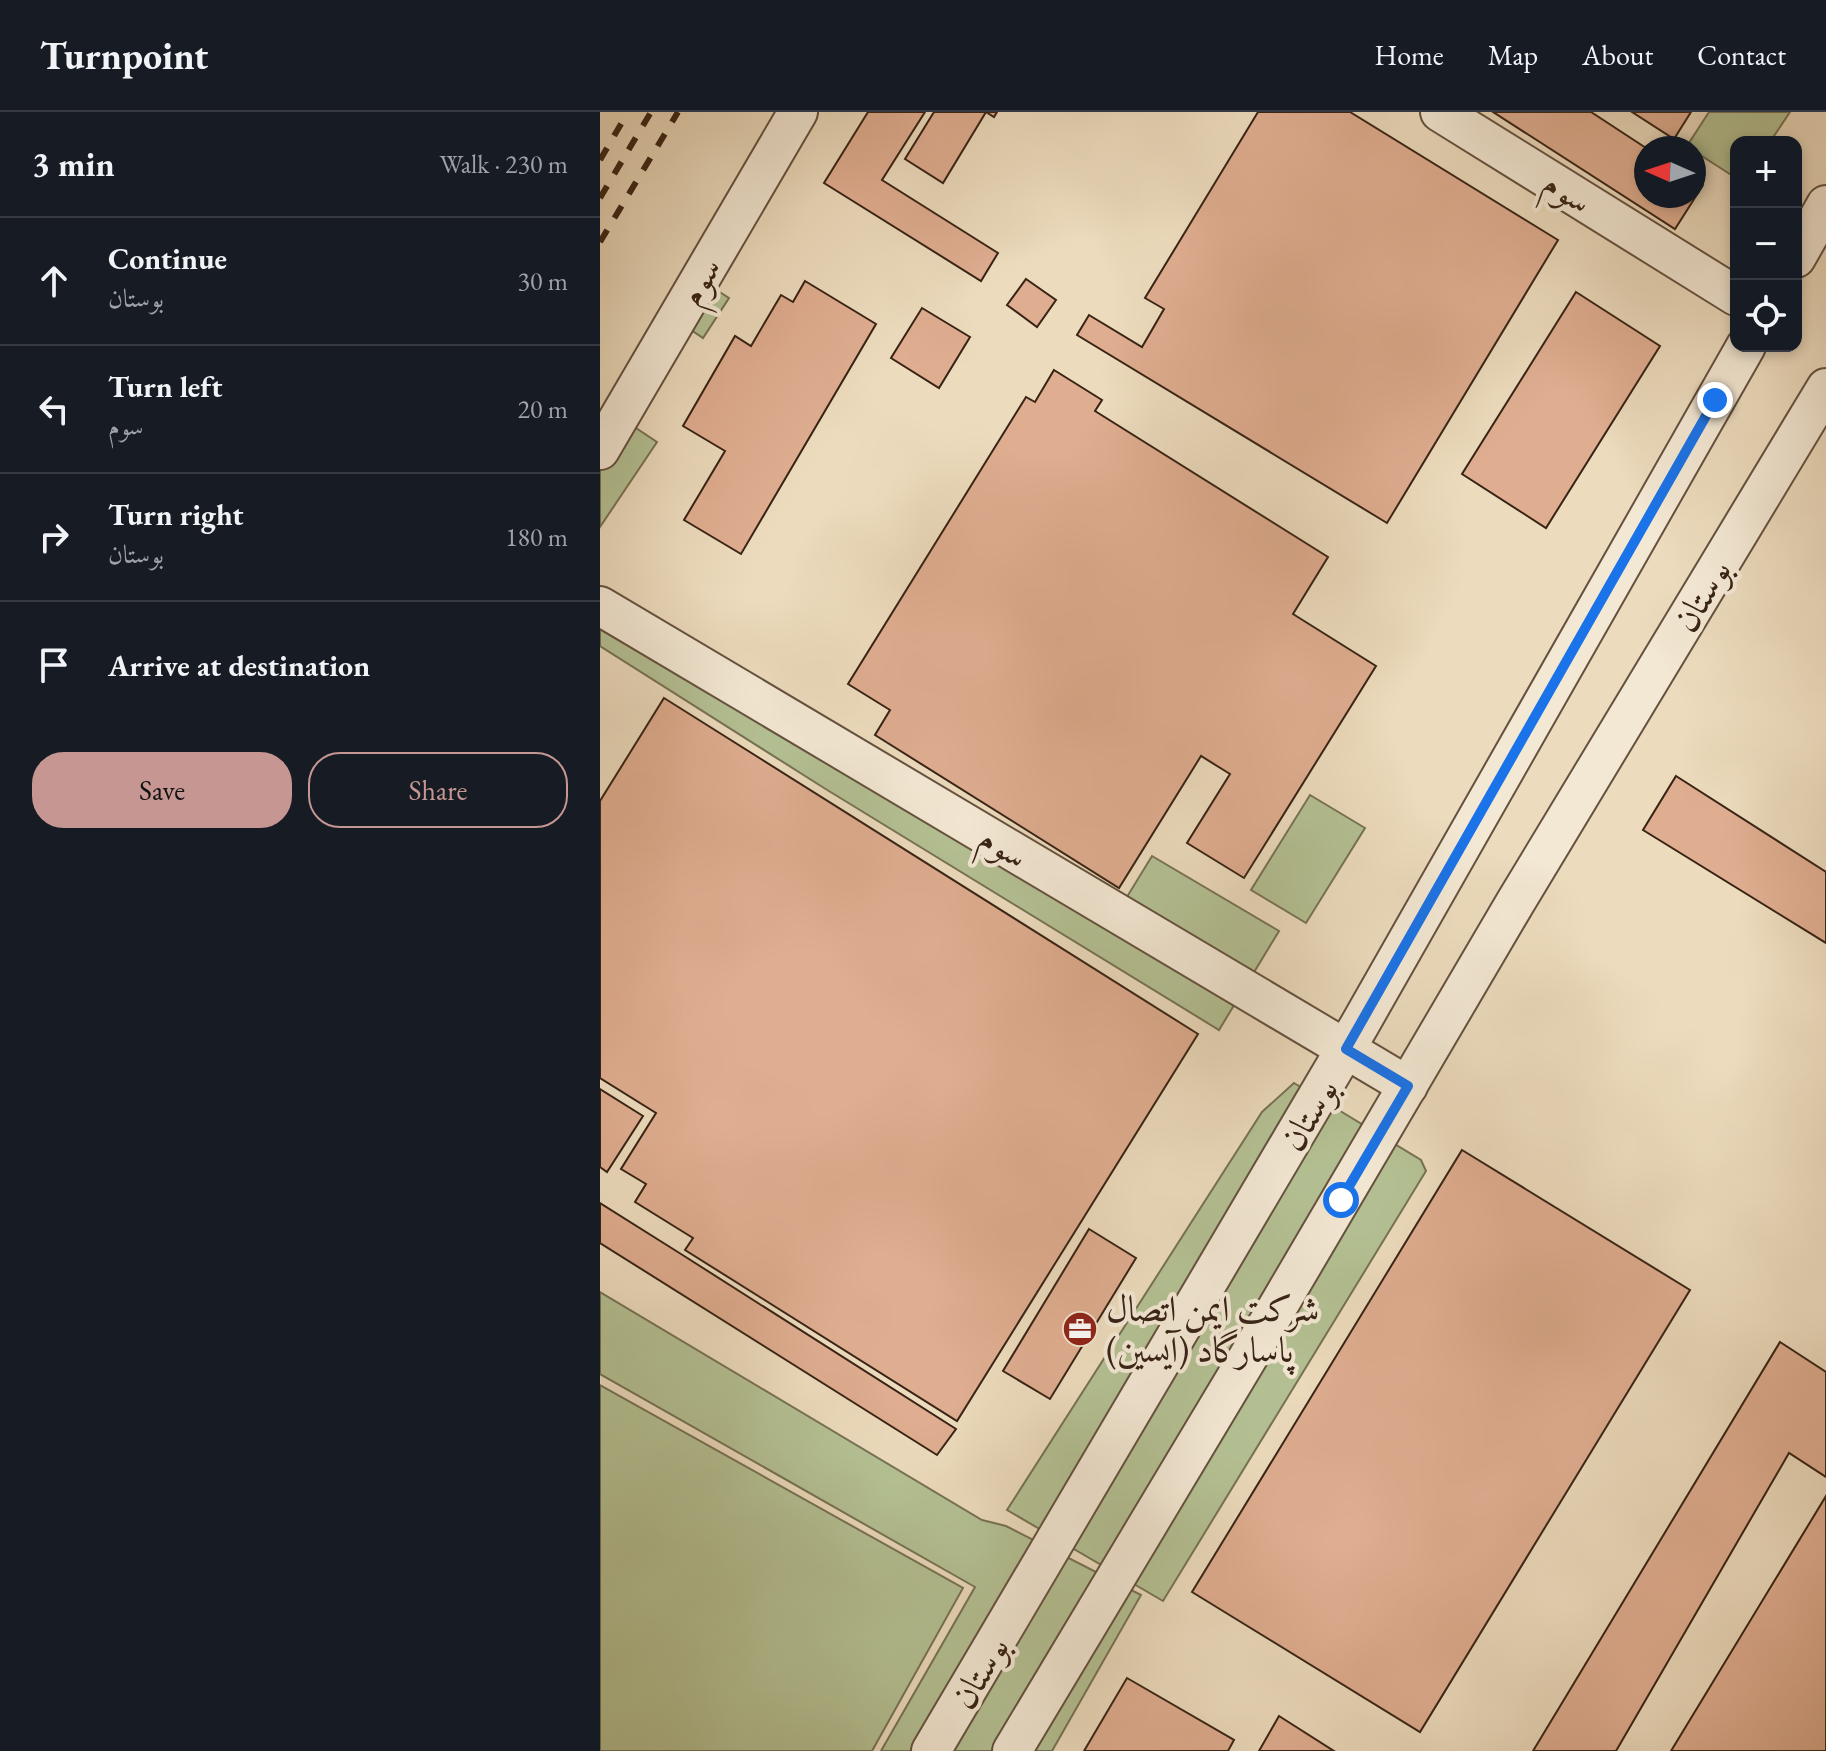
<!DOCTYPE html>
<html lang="en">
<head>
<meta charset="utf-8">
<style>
	:root { --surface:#171b24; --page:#242831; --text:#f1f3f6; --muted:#9ea1a6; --line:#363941; --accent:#c59692 }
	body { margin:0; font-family:"EB Garamond",Amiri,serif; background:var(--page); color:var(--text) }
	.controls { position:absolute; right:24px; top:24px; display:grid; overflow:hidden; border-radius:16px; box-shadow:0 4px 12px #0003 }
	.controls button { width:72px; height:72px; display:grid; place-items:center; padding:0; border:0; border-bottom:2px solid var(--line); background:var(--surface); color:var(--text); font:40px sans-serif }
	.compass { position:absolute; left:1034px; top:24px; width:72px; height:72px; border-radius:50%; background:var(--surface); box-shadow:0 4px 12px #0003; rotate:273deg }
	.stop { position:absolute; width:24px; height:24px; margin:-18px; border:6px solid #1a73e8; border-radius:50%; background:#fff }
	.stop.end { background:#1a73e8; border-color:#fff; box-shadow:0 2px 8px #0008 }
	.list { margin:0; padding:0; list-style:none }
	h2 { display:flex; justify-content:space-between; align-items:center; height:104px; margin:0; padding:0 32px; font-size:34px }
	h2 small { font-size:26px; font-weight:400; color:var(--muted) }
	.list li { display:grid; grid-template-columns:52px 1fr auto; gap:24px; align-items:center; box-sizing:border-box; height:128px; padding:0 32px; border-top:2px solid var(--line) }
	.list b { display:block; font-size:30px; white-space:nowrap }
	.list p { margin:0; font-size:26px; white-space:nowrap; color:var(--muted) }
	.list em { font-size:26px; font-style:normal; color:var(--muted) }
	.actions { display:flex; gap:16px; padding:24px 32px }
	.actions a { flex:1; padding:18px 0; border:2px solid var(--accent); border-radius:32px; text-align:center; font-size:28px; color:var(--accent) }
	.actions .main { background:var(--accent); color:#111 }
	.icon { flex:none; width:44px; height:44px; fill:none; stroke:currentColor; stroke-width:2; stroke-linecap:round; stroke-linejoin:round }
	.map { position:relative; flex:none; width:1226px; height:1639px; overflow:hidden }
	header { display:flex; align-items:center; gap:48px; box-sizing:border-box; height:112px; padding:0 40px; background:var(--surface); border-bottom:2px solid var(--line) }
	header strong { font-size:38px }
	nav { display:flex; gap:44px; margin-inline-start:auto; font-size:28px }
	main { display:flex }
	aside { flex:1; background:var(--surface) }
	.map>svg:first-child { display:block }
	.green { fill:#b4c194; stroke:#767254; stroke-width:2 }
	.building { fill:#dfad90; stroke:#382315; stroke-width:2 }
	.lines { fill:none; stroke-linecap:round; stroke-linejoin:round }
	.minor-casing { stroke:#65513f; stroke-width:42 }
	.minor { stroke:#f3e8d4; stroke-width:38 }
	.rail { stroke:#382315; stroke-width:6; stroke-dasharray:14 14; stroke-linecap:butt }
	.route { stroke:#1a73e8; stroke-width:10 }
	.labels { text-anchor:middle; stroke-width:8; stroke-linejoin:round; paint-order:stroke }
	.street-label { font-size:36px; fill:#382315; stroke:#f3e8d4 }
	.poi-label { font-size:36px; fill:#382315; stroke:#f3e8d4; text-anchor:start }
</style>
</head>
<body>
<header>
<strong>Turnpoint</strong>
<nav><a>Home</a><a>Map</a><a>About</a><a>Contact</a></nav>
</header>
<main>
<aside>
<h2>3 min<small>Walk · 230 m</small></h2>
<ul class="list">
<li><svg class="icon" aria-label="ahead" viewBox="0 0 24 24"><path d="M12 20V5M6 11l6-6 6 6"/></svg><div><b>Continue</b><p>بوستان</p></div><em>30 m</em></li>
<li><svg class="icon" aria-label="left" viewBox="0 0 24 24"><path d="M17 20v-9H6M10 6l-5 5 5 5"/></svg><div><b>Turn left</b><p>سوم</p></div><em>20 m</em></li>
<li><svg class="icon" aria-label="right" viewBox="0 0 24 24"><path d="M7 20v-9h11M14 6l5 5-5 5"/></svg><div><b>Turn right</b><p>بوستان</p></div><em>180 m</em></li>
<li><svg class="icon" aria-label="arrive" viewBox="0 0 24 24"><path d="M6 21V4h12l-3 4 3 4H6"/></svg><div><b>Arrive at destination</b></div></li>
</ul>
<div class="actions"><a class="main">Save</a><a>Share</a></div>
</aside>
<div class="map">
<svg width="1226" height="1639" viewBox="0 0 1226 1639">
	<rect width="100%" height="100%" fill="#ecdbbd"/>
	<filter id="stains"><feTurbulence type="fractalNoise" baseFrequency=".0025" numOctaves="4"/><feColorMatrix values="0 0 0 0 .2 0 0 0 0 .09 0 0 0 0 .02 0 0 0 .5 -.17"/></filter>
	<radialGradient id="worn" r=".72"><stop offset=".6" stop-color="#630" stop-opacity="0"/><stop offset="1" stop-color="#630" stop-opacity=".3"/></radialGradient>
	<!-- green -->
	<g class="green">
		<path d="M1109 0H1190L1170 30H1136V66L1094 39V36L1087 34Z"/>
		<path d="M85 158 129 186 103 226 91 218 33 314 57 330 0 415V304Z"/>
		<path d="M0 493 522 793 552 744 679 819 619 918 224 676 0 534Z"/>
		<path d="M710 683 765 716 706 811 651 778Z"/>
		<path d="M694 971 821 1048 826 1059 563 1489 407 1398 662 1000Z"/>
		<path d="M0 1180 382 1408 406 1414 541 1483 452 1639H281L375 1475 0 1262Z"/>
		<path d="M0 1273 363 1476 272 1639H0Z"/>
	</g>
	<!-- building -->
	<g class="building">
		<path d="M268 0H325L282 68 398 141 381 169 224 71Z"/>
		<path d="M334 0H397L394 5 386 0 343 71 305 47Z"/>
		<path d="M658 0H750L958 128 787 411 477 223 489 203 542 235 564 197 545 186Z"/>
		<path d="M893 0H991L1046 36V84H1094V67L1103 73 1075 117Z"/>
		<path d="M1032 0H1091L1074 27Z"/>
		<path d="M426 167 456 188 437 215 407 193Z"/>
		<path d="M205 169 276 212 141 442 84 408 125 339 83 314 135 224 151 234 181 183 193 190Z"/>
		<path d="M976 180 1060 234 946 416 862 362Z"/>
		<path d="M322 196 370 225 339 276 291 246Z"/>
		<path d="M454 258 502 288 495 299 728 445 693 502 776 554 644 766 587 731 630 662 601 644 519 776 275 623 290 598 248 572 426 285 435 290Z"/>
		<path d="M64 586 598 922 357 1309 85 1138 93 1126 35 1090 46 1072 21 1057 56 1001 0 966V689Z"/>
		<path d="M1076 664 1226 760V831L1043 718Z"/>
		<path d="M0 977 43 1004 7 1060 0 1055Z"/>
		<path d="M862 1038 1090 1178 820 1620 592 1480Z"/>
		<path d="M0 1091 81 1142 356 1317 337 1343 0 1131Z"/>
		<path d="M489 1117 536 1146 450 1287 403 1259Z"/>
		<path d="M1180 1230 1226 1260V1365L1189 1341 1016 1639H933Z"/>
		<path d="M1226 1384V1639H1071Z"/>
		<path d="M527 1566 634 1628 628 1639H484Z"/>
		<path d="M679 1604 734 1639H659Z"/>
	</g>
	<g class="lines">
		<!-- minor casing -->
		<g class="minor-casing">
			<g id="minor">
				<path d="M840 0 1136 184"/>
				<path d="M1196 146 1226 93"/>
				<path d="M0 338 198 0"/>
				<path d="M0 494 808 974"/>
				<path d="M331 1639 759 914 1146 234"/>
				<path d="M412 1639 647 1247 915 791 1226 276"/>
			</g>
		</g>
		<!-- minor -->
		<use href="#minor" class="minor"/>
		<!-- rail -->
		<g class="rail">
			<path d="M0 48 28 0"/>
			<path d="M0 86 51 0"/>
			<path d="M0 130 78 0"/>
		</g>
	</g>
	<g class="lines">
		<!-- route -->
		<path class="route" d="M741 1088 808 974 746 937 1115 288"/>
	</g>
	<!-- icons -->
	<defs>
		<g id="office-disc" transform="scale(1.8)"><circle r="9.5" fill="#8f2418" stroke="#f3e8d4"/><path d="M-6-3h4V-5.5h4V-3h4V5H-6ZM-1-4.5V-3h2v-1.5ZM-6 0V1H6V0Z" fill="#fff"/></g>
	</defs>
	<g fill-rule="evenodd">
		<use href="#office-disc" x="480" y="1217"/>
	</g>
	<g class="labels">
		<!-- street labels -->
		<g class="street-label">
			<text transform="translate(968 79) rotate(32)" y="13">سوم</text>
			<text transform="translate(99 169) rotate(-60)" y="13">سوم</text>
			<text transform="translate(1101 483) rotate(-59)" y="13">بوستان</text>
			<text transform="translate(404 734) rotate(31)" y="13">سوم</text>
			<text transform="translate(708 1002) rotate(-59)" y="13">بوستان</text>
			<text transform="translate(379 1560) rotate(-59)" y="13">بوستان</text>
		</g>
		<!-- poi labels -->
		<g class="poi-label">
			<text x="506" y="1209">شرکت ایمن اتصال<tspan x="506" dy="41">پاسارگاد (آیسین)</tspan></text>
		</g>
	</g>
	<rect width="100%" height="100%" filter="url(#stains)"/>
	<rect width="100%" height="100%" fill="url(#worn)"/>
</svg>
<div class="controls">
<button>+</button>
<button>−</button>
<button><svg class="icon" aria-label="locate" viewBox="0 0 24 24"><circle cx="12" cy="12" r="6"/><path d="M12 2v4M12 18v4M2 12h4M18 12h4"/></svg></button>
</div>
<svg class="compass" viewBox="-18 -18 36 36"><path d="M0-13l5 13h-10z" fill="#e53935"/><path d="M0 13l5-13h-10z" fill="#9ea1a6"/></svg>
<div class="stop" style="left:741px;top:1088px"></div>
<div class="stop end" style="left:1115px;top:288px"></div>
</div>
</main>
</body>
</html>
